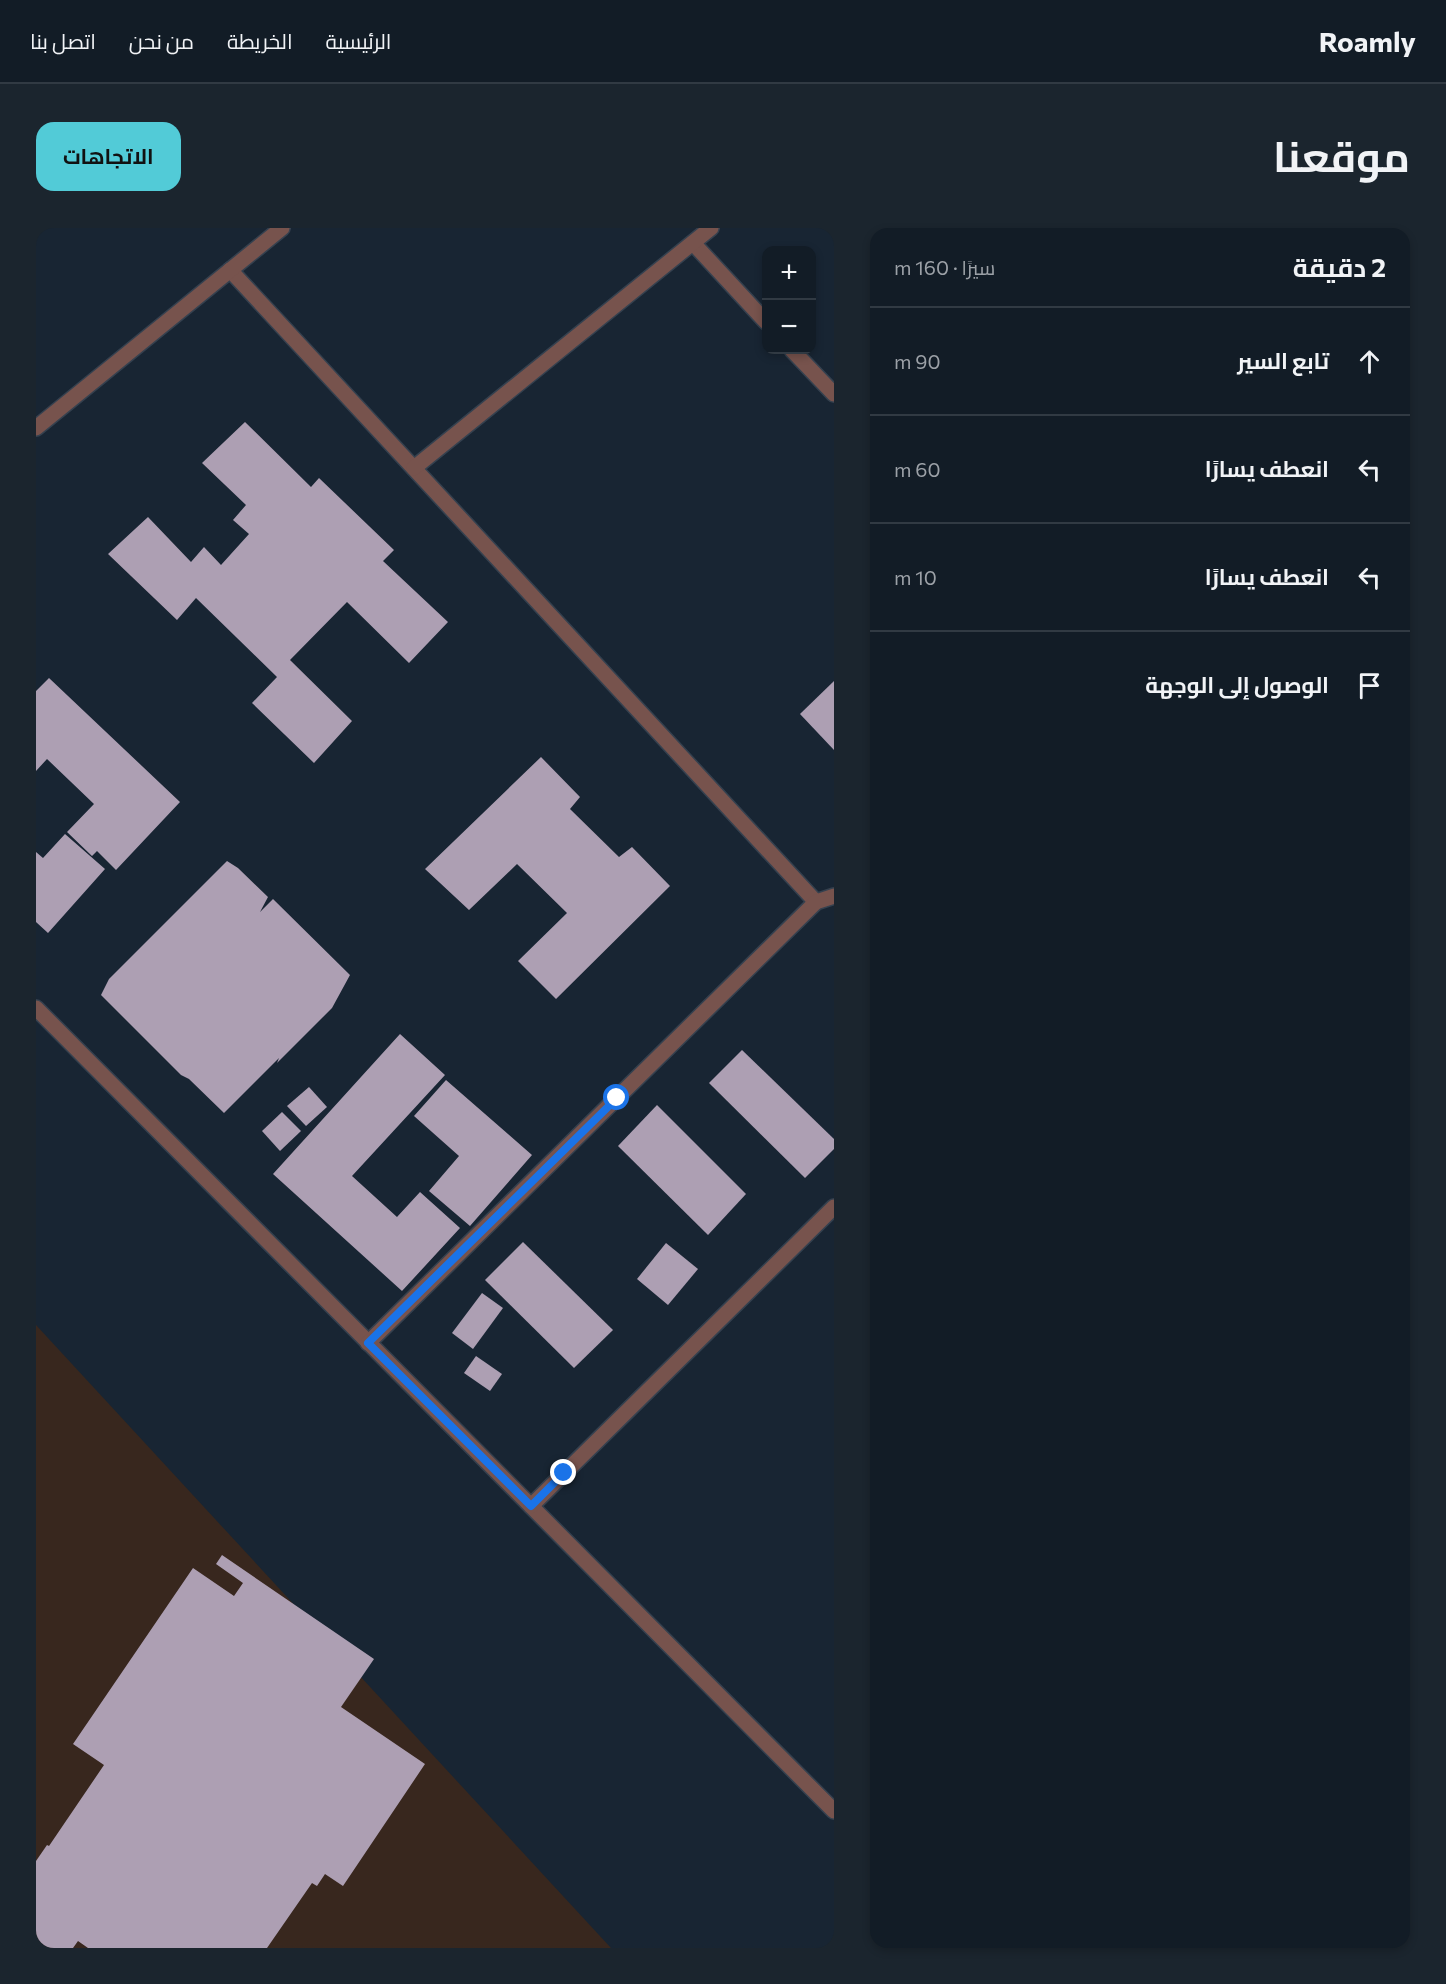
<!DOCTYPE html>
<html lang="ar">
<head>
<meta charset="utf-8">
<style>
	:root { --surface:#121c26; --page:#1b252e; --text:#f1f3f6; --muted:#9ca1a7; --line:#313a43; --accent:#52cbd7 }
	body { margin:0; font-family:Commissioner,Cairo,sans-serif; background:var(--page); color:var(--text); direction:rtl }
	.controls { position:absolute; right:18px; top:18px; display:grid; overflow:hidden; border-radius:12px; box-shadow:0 3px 9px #0003 }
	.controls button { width:54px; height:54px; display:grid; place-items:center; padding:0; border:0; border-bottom:2px solid var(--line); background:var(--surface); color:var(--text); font:30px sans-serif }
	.stop { position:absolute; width:18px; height:18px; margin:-14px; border:4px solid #1a73e8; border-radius:50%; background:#fff }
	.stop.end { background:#1a73e8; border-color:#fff; box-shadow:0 2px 6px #0008 }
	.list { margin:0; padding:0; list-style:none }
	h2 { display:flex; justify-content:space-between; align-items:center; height:78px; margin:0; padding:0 24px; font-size:26px }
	h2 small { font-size:20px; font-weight:400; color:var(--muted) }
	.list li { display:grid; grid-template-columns:39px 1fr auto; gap:18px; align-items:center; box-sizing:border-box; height:108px; padding:0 24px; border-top:2px solid var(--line) }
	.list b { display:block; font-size:22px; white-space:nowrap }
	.list em { font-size:20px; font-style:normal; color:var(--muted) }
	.icon { flex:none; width:33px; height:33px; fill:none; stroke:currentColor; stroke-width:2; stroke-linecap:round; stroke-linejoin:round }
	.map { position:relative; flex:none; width:798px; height:1720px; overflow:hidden; direction:ltr; border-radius:18px }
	header { display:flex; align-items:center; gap:36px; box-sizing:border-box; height:84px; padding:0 30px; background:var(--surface); border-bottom:2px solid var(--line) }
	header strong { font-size:28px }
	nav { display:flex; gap:33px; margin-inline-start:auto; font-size:21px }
	.intro { display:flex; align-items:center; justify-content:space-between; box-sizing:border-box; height:144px; padding:0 36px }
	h1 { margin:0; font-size:42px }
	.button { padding:15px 27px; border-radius:18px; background:var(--accent); color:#111; font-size:21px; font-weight:700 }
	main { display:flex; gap:36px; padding:0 36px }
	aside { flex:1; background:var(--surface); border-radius:18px; box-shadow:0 3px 9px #0003 }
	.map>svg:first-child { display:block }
	.industrial { fill:#38271e }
	.building { fill:#ad9fb3 }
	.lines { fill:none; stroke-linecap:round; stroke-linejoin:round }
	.service-casing { stroke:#35414f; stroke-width:18 }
	.service { stroke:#77534d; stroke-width:15 }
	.route { stroke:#1a73e8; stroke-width:8 }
</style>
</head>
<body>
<header>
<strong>Roamly</strong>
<nav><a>الرئيسية</a><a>الخريطة</a><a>من نحن</a><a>اتصل بنا</a></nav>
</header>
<div class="intro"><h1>موقعنا</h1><a class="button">الاتجاهات</a></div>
<main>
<aside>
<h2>2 دقيقة<small>سيرًا · 160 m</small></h2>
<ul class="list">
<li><svg class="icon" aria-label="ahead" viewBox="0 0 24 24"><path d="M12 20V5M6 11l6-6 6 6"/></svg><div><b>تابع السير</b></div><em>90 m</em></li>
<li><svg class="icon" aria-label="left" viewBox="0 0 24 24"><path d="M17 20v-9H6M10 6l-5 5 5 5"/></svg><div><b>انعطف يسارًا</b></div><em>60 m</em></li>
<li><svg class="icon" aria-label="left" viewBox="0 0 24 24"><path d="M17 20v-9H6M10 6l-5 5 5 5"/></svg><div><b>انعطف يسارًا</b></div><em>10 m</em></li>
<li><svg class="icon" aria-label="arrive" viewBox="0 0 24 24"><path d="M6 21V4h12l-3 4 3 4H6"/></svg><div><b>الوصول إلى الوجهة</b></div></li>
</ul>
</aside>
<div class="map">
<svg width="798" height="1720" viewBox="0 0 798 1720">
	<rect width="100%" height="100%" fill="#182533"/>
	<!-- industrial -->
	<path class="industrial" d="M0 1097 575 1720H0Z"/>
	<!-- building -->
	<g class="building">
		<path d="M209 194 275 259 283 250 358 322 347 333 412 394 373 435 311 374 254 432 316 493 278 535 216 475 241 449 160 370 141 392 72 326 112 289 155 334 168 319 185 337 213 306 197 292 210 277 166 235Z"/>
		<path d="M13 450 144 574 80 642 61 623 56 628 31 604 58 576 11 531 0 543V463Z"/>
		<path d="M798 453V522L764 486Z"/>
		<path d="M505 529 544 569 534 581 583 629 596 619 634 658 520 771 482 733 531 685 481 636 433 682 389 641Z"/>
		<path d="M29 606 69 641 12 705 0 694V624L7 630Z"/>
		<path d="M191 633 202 640 232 669 224 684 237 671 314 747 296 780 241 835 243 830 188 885 153 851 145 847 65 767 73 751Z"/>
		<path d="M364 806 409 847 316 948 361 989 384 964 424 1000 366 1063 237 946Z"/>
		<path d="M706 822 798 911V921L769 950 673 855Z"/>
		<path d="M410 852 496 927 434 998 393 963 423 928 378 888Z"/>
		<path d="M273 859 291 879 270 898 251 878Z"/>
		<path d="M621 877 710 966 672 1007 582 918Z"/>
		<path d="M246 884 265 903 244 923 226 903Z"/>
		<path d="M487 1014 577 1102 538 1140 449 1052Z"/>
		<path d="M630 1015 662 1041 632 1077 601 1051Z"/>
		<path d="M446 1065 467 1080 437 1121 416 1105Z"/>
		<path d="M440 1128 466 1146 454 1163 428 1145Z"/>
		<path d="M186 1327 338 1431 305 1479 389 1536 307 1658 289 1646 281 1658 276 1655 231 1720H52L42 1713 37 1720H0V1633L11 1617 13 1618 68 1537 37 1516 157 1340 198 1368 207 1355 180 1336Z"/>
	</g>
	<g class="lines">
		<!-- service casing -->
		<g class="service-casing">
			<g id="service">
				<path d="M657 15 730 94"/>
				<path d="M194 42 780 674"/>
				<path d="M756 122 798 166"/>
				<path d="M0 200 246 0"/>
				<path d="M378 240 675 0"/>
				<path d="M0 780 798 1583"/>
				<path d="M332 1115 780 674 798 668"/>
				<path d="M495 1278 798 979"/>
			</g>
		</g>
		<!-- service -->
		<use href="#service" class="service"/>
	</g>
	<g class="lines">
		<!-- route -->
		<path class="route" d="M528 1245 495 1278 332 1115 581 870"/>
	</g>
</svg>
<div class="controls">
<button>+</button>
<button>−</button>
</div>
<div class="stop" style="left:581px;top:870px"></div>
<div class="stop end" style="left:528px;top:1245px"></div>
</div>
</main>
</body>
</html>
